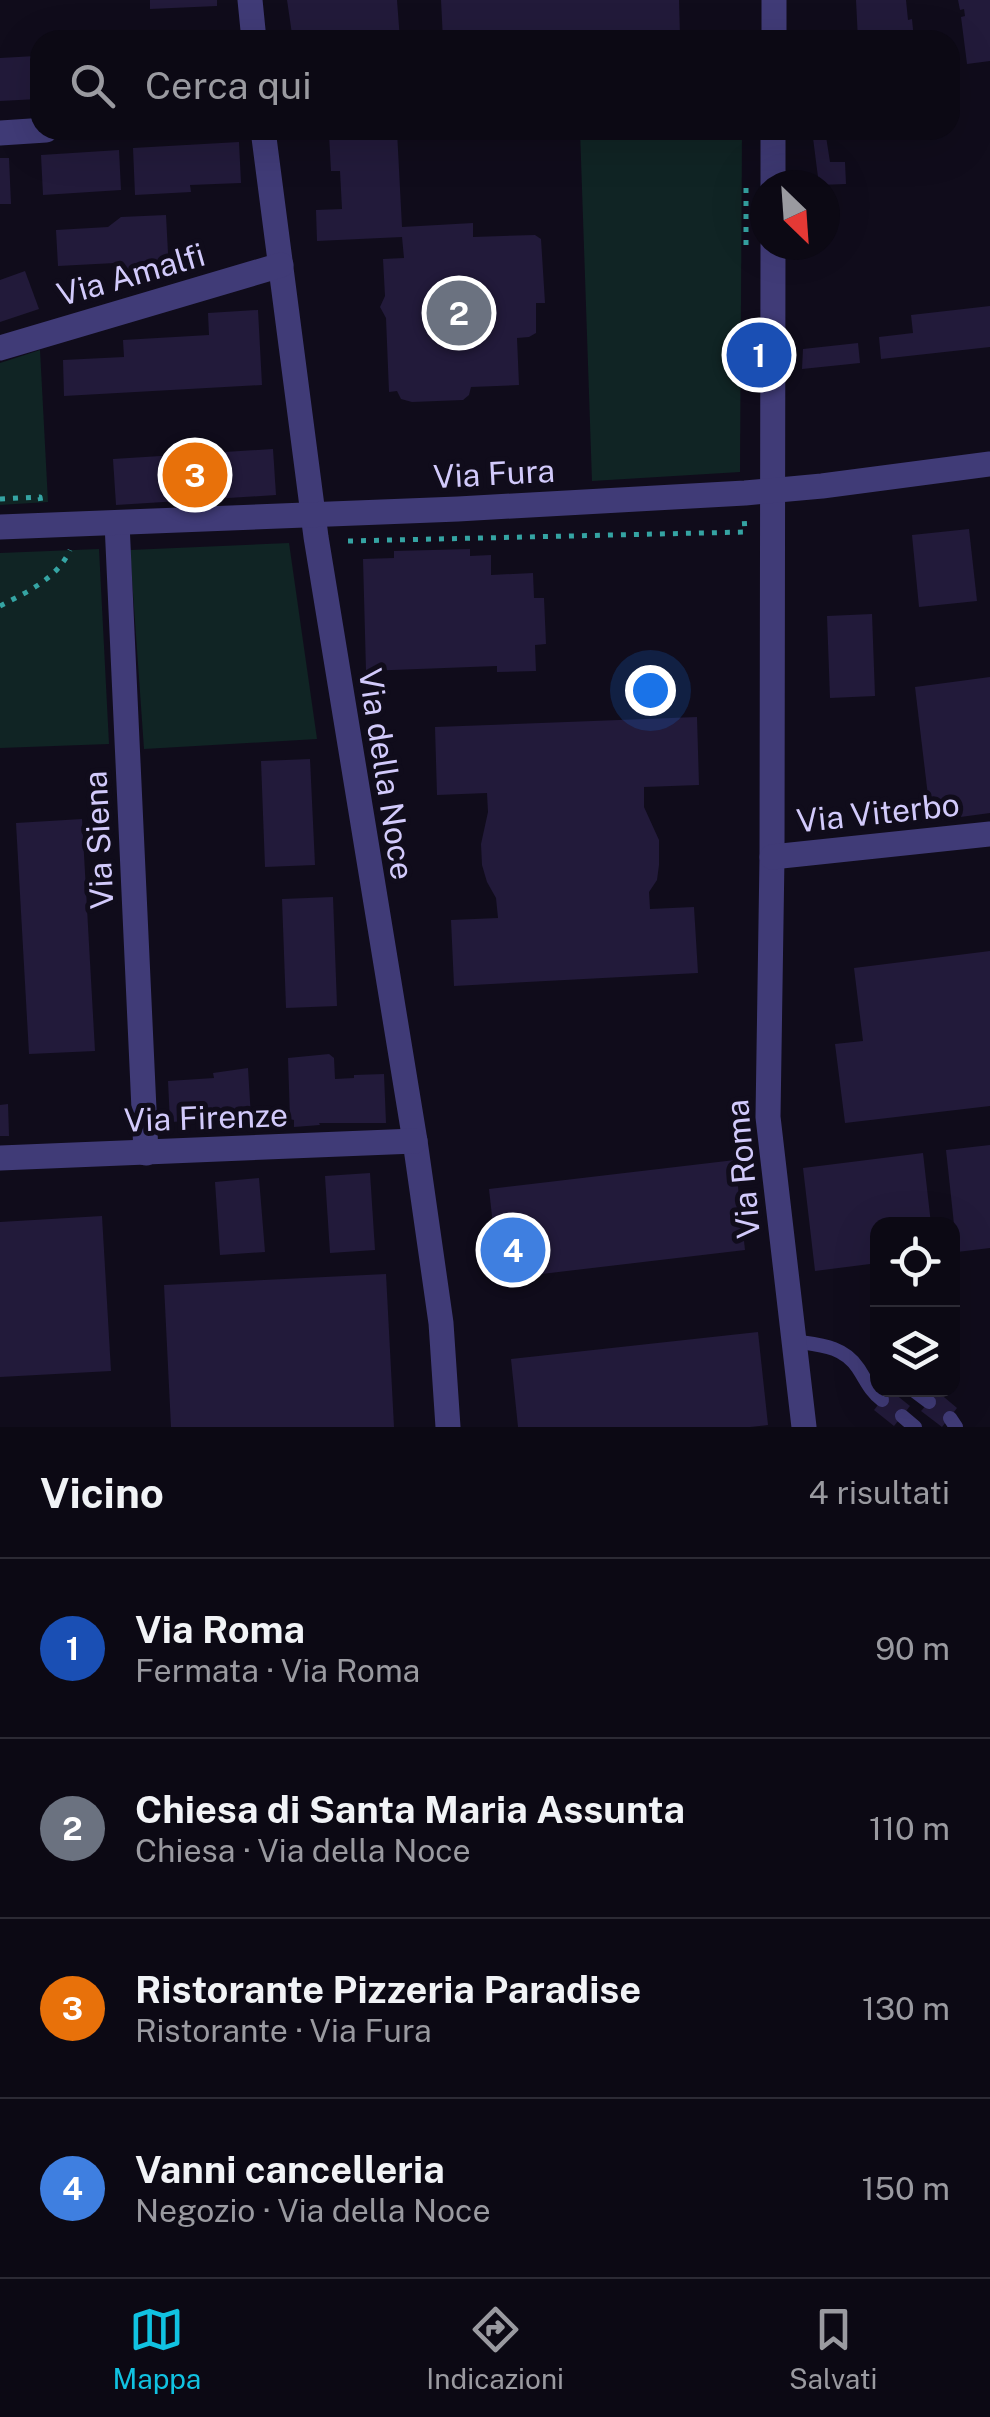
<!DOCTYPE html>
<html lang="it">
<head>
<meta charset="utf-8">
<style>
	:root { --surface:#0c0914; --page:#15121d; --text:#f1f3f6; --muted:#9a9aa0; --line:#2c2a34; --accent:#11c2e1 }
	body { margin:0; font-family:"Public Sans",sans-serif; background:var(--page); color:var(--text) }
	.controls { position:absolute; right:30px; bottom:30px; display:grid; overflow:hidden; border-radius:20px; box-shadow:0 10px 40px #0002 }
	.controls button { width:90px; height:90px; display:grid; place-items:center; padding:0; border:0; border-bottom:2px solid var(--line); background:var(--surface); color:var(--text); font:50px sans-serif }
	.compass { position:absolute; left:750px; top:170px; width:90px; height:90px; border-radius:50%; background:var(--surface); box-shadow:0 10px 40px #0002; rotate:155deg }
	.you { position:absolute; left:650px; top:690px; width:35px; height:35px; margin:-25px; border:8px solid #fff; border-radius:50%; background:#1a73e8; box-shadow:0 0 0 15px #1a73e833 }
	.badge { display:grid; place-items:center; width:65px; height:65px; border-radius:50%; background:var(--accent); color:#fff; font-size:32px; font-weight:700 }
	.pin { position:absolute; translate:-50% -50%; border:5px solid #fff; box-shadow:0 2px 10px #0006 }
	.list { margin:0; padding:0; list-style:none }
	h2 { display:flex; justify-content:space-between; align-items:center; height:130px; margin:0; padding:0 40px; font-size:42px }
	h2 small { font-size:32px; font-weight:400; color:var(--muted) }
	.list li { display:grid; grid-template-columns:65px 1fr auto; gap:30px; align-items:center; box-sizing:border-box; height:180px; padding:0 40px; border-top:2px solid var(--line) }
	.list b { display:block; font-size:38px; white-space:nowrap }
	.list p { margin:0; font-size:32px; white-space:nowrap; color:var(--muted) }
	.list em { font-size:32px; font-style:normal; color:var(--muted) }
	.icon { flex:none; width:55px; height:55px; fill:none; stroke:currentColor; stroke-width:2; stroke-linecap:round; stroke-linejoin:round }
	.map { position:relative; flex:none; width:990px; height:1427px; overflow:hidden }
	.search { position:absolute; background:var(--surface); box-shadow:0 10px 40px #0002; left:30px; right:30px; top:30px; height:110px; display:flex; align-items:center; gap:25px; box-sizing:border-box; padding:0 35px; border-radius:30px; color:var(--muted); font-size:38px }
	.sheet { height:850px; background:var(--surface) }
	nav { display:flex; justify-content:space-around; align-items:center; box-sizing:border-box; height:140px; border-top:2px solid var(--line); background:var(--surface); font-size:28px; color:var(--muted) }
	nav a { display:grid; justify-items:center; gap:5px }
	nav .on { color:var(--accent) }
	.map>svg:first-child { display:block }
	.green { fill:#102424 }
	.building { fill:#221a3a }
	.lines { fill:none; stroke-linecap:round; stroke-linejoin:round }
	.path { stroke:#35a4a3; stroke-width:5; stroke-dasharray:5 8; stroke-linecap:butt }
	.lane { stroke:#403b77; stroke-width:14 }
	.street { stroke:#403b77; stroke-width:25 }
	.labels { text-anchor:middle; stroke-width:10; stroke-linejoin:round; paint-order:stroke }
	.street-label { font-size:32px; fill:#d2cafb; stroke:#100c1b }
</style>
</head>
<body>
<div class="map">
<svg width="990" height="1427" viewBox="0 0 990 1427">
	<rect width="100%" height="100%" fill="#100c1b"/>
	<!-- green -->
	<g class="green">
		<path d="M580 130H742L740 472 592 481Z"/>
		<path d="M40 350 48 502 0 505V363Z"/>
		<path d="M289 543 317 739 144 749 130 550Z"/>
		<path d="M99 549 109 744 0 748V553Z"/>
	</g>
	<!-- building -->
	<g class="building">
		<path d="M150 0H217V6L150 9Z"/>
		<path d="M287 0H397L400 40H286V35L292 34Z"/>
		<path d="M441 0H679L680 38 622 40H443Z"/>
		<path d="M856 0H906L908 20 912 19 914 40H858Z"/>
		<path d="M958 0H990V61L967 64 961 17 965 16 964 9 960 10Z"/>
		<path d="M36 56 38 99 0 101V58Z"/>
		<path d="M812 130H825L830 162H845L846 184 819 185Z"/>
		<path d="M397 131 402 227 473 223V237L535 235 541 239 545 303H536V333L529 337 517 338 519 385 471 387 469 395 463 400 412 402 401 399 397 391 389 392 386 318 380 307 385 296 383 259 404 258 402 237 317 241 316 210 342 209 340 171H331L329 134Z"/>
		<path d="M239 142 241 183 190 185 191 192 135 195 133 148Z"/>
		<path d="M119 150 121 190 43 195 41 155Z"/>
		<path d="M0 158H9L11 204H0Z"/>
		<path d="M166 215 169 272 116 275 115 263 58 266 56 230 108 227 121 217Z"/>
		<path d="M25 271 39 309 0 322V280Z"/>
		<path d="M990 306V347L881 359 879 337 913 333 911 315Z"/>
		<path d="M258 310 262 385 64 396 63 360 124 357 123 340 209 335 208 313Z"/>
		<path d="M858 343 860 363 802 369 803 349Z"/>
		<path d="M273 449 276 495 116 505 113 459Z"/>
		<path d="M969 529 977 601 919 607 912 535Z"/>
		<path d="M470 549V556L491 555V575L533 573 534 598H544L546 644 535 645 536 671 497 672V666L366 671 363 559 394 558V551Z"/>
		<path d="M872 614 875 696 830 698 827 616Z"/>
		<path d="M990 677V813L931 821 915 687Z"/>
		<path d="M697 717 699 785 644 787V807L659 840V865L657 880 649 892 650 909 694 907 698 973 454 986 451 920 498 918 496 898 487 882 482 865 481 844 488 812 487 793 437 795 435 727Z"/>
		<path d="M310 759 315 865 265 867 261 761Z"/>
		<path d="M82 819 95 1051 29 1054 16 823Z"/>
		<path d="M333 897 337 1006 286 1008 282 899Z"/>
		<path d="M990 951V1106L845 1123 835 1044 863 1041 854 968Z"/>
		<path d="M329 1054 334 1058 335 1079 354 1078V1075L384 1074 386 1123H319L320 1125 294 1127V1120L290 1119 288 1058Z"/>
		<path d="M248 1068 251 1118 170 1122 168 1081 214 1078 213 1073Z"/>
		<path d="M8 1104 9 1136H0V1105Z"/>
		<path d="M990 1145V1248L957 1252 946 1150Z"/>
		<path d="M923 1153 931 1224H878V1263L815 1271 803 1168Z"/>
		<path d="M735 1160 745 1250 499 1279 489 1189Z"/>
		<path d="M370 1173 375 1250 330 1253 325 1176Z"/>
		<path d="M259 1178 265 1252 220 1255 215 1182Z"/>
		<path d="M102 1216 111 1371 0 1377V1222Z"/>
		<path d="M386 1274 394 1427H171L164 1285Z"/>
		<path d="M758 1332 768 1425 750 1427H518L511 1359Z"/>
		<path d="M890 1390 910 1406 894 1426 874 1410Z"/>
		<path d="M938 1392 957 1408 942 1427 921 1411Z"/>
	</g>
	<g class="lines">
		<!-- path -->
		<g class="path">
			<path d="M746 245V186"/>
			<path d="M0 499 40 497 41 503"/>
			<path d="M348 541 745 532 744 516"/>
			<path d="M0 606C27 592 57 579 70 550"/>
		</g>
		<!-- lane -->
		<g class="lane">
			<path d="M793 1341C818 1345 843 1345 858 1368 866 1380 870 1391 882 1400"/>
			<path d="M913 1390 929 1402"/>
			<path d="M902 1416 915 1427"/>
			<path d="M950 1418 956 1427"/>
		</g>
		<!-- street -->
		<g class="street">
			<path d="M250 0 254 40"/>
			<path d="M774 40V0"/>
			<path d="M263 130 316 537 415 1141 441 1323 448 1427"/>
			<path d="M0 133 46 130"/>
			<path d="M773 185V130"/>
			<path d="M773 245 772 857 768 1117 804 1427"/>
			<path d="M0 348 281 265"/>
			<path d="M117 523 146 1153"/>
			<path d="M0 527 458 509 745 493 822 486 990 464"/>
			<path d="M772 857 990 834"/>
			<path d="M0 1158 415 1141"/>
		</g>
	</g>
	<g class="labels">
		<!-- street labels -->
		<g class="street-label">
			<text transform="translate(131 275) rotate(-16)" y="11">Via Amalfi</text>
			<text transform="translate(494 474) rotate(-3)" y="11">Via Fura</text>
			<text transform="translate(386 774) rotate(81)" y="11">Via della Noce</text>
			<text transform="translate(878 813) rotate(-6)" y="11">Via Viterbo</text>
			<text transform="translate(99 840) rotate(-93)" y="11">Via Siena</text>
			<text transform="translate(206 1118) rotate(-2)" y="11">Via Firenze</text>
			<text transform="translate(743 1169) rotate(-95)" y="11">Via Roma</text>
		</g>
	</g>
</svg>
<div class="controls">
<button><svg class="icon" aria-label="locate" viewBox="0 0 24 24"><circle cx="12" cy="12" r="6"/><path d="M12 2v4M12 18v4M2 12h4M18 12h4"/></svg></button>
<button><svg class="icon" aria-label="layers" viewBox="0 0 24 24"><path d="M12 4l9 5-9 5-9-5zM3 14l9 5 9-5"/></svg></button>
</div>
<svg class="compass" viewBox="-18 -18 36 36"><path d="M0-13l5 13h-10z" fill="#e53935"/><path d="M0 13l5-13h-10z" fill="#9a9aa0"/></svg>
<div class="you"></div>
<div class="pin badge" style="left:759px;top:355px;background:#1a4fb4">1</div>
<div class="pin badge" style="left:459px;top:313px;background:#6b7280">2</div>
<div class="pin badge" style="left:195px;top:475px;background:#e8710a">3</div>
<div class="pin badge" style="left:513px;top:1250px;background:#3f7fe0">4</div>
<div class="search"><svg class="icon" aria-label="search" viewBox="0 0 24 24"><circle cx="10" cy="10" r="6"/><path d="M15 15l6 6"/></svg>Cerca qui</div>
</div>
<section class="sheet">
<h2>Vicino<small>4 risultati</small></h2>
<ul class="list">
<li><span class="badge" style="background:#1a4fb4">1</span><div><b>Via Roma</b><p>Fermata · Via Roma</p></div><em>90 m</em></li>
<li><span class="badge" style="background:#6b7280">2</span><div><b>Chiesa di Santa Maria Assunta</b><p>Chiesa · Via della Noce</p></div><em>110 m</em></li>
<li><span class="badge" style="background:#e8710a">3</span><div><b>Ristorante Pizzeria Paradise</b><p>Ristorante · Via Fura</p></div><em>130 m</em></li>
<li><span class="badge" style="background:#3f7fe0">4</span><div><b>Vanni cancelleria</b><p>Negozio · Via della Noce</p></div><em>150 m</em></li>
</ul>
</section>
<nav>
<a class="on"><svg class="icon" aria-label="map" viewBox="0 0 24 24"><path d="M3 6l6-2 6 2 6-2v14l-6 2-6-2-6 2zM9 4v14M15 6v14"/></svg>Mappa</a>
<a><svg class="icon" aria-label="directions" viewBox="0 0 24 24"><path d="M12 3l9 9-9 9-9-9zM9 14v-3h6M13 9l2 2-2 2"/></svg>Indicazioni</a>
<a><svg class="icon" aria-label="saved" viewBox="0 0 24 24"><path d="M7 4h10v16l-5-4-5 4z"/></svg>Salvati</a>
</nav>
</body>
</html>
